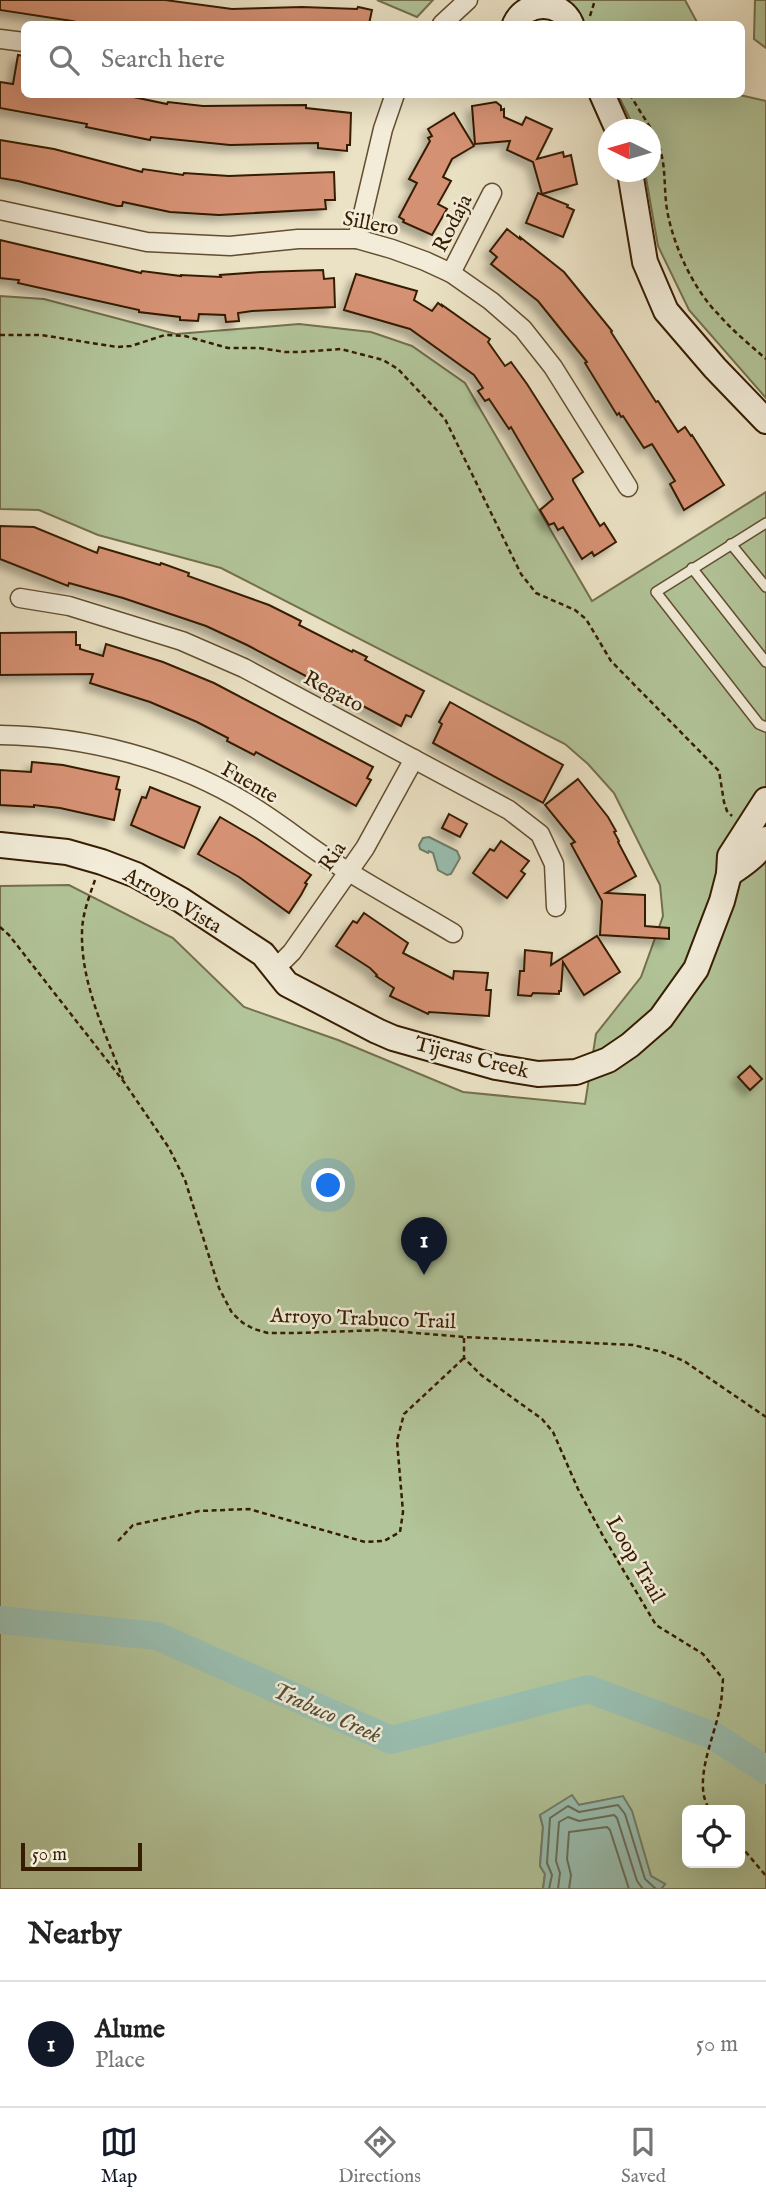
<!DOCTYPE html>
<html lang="en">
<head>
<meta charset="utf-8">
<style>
	:root { --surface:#fff; --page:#f2f2f2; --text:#222; --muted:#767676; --line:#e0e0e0; --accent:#111827 }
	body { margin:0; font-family:"IM FELL English",serif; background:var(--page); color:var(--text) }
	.controls { position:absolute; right:21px; bottom:21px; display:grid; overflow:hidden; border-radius:10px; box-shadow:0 7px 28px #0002 }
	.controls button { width:63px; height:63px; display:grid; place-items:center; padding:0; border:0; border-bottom:2px solid var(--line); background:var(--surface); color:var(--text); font:35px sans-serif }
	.compass { position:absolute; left:598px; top:119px; width:63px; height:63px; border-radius:50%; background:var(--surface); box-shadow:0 7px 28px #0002; rotate:275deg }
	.scale { position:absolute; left:21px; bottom:18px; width:121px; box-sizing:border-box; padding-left:7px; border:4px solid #361d00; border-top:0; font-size:19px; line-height:24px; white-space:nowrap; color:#361d00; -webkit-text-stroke:5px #f2ecd9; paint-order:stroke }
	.you { position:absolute; left:329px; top:1186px; width:24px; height:24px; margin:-18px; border:5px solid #fff; border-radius:50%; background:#1a73e8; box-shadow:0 0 0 10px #1a73e833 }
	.badge { display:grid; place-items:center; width:46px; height:46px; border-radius:50%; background:var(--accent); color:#fff; font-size:23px; font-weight:700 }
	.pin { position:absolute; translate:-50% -58px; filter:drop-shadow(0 2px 4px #0008) }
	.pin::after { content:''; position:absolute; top:37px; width:24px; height:21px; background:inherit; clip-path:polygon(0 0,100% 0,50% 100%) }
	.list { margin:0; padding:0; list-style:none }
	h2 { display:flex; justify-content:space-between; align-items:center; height:91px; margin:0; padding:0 28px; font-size:30px }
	h2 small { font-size:23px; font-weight:400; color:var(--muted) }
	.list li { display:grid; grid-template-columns:46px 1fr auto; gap:21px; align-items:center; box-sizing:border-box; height:126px; padding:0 28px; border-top:2px solid var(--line) }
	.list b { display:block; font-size:26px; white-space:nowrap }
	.list p { margin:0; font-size:23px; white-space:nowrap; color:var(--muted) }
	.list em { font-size:23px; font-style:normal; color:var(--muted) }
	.icon { flex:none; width:38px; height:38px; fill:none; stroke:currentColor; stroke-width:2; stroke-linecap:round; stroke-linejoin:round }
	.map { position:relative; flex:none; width:766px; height:1889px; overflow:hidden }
	.search { position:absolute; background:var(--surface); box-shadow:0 7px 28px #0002; left:21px; right:21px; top:21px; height:77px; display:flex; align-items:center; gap:18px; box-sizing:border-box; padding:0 24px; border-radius:10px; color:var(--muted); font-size:26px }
	.sheet { height:217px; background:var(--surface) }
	nav { display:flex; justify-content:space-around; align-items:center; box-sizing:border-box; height:98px; border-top:2px solid var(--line); background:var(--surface); font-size:19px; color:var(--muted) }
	nav a { display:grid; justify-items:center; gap:4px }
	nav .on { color:var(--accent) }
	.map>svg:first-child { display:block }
	.green { fill:#b2c499; stroke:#74704c; stroke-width:2; fill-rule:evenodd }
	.water { fill:#99beb0; stroke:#717e6a; stroke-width:2 }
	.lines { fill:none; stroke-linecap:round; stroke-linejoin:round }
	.shore { stroke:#686e58; stroke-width:2 }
	.river { stroke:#99beb0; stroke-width:28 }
	.building { fill:#d59173; stroke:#361d00; stroke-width:2; filter:url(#shadow) }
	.lane-casing { stroke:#634e31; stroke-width:12 }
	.street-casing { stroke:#634e31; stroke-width:21 }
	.secondary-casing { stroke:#361d00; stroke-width:28 }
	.path { stroke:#361d00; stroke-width:2.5; stroke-dasharray:5 3.5; stroke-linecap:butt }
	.lane { stroke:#f2ecd9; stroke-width:9 }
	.street { stroke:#f2ecd9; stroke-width:18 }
	.secondary { stroke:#f2ecd9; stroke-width:24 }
	.labels { text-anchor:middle; stroke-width:5; stroke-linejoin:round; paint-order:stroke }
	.street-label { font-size:21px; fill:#361d00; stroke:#f2ecd9 }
	.water-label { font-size:23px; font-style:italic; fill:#544d35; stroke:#f2ecd9 }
</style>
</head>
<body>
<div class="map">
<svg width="766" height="1889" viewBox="0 0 766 1889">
	<defs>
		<filter id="shadow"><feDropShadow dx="-6" dy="6" stdDeviation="3.5" flood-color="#0004"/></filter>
	</defs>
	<rect width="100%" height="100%" fill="#ebe2c5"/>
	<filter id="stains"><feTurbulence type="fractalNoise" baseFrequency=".00286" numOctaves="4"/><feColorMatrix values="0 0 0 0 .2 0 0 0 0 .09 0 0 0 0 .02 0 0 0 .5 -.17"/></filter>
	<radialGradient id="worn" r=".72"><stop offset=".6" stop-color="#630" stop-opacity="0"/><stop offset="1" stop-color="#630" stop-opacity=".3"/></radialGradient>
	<!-- green -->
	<g class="green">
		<path d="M377 0H433L417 17Z"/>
		<path d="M551 0H685L698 24H584Z"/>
		<path d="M755 0H766V48L754 39Z"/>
		<path d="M735 94 766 101V398L689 310 658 246 645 172H650V130L635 129 618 95Z"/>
		<path d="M0 296 44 299 176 334 299 324 371 332 412 346 465 383 592 601 766 492V1889H661L665 1884 651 1876 623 1797 578 1805 540 1816 543 1827 540 1866 545 1874 543 1889H0V886L69 885 173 938 244 1007 338 1040 463 1092 585 1104 596 1034 641 977 663 916 660 885 614 793 588 764 565 744 221 568 98 535 39 510 0 509ZM687 1810H740V1863H687Z"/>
	</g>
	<!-- water -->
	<g class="water">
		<path d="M429 837 457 851 460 858 451 874 447 875 438 870 433 853 429 851 428 853 420 849 419 845 423 838Z"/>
		<path d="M572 1795 579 1805 623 1796 632 1811 651 1876 665 1884 661 1889H543L545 1874 540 1866 543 1827 540 1815Z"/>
	</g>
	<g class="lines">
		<!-- shore -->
		<g class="shore">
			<path d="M549 1889 552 1875 547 1863 550 1818 568 1806 579 1812 618 1805 625 1814 645 1879 656 1889"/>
			<path d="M558 1889 560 1873 556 1861 559 1822 568 1817 579 1821 614 1815 617 1818 637 1881 643 1889"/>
			<path d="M569 1889 571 1875 567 1859 569 1832 607 1827 610 1830 629 1889"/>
		</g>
		<!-- river -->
		<path class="river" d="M0 1620 157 1636 391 1740 588 1689 714 1736 766 1770"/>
	</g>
	<!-- building -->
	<g class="building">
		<path d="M0 0H165L232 9 302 7 357 9 358 7 372 10 369 24H84L72 21 0 10Z"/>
		<path d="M18 55 24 56V94H119L167 104 168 102 203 106 306 105V108L351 113 350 145H347V151L318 148V143L230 145 151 137 150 140 86 127 87 124 0 108V82L13 84Z"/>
		<path d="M496 102 501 106V110L504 109V117L522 125 526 117 552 129 537 159 563 152 564 157 571 155 577 184 542 194 533 162 507 150 510 141 475 144 472 106Z"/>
		<path d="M454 113 474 146 452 159 443 177 451 181 438 204 447 209 432 235 403 222 404 220 399 217 417 183 409 179 430 141 428 138 432 136 428 129Z"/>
		<path d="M0 140 54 149 142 172 143 169 183 175 184 173 229 176 334 172 335 200H325L326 209 219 215 170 212 123 202 122 206H117L18 181 0 178Z"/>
		<path d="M538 193 568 205 567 207 574 210 563 237 526 223Z"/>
		<path d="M507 229 520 239V237L564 272 612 331 611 332 656 402 658 401 678 432 685 427 691 436 692 435 724 485 684 510 670 484 675 481 652 444 644 448 623 416 621 417 619 413 617 415 585 363 587 362 538 301 491 264 497 257 490 251Z"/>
		<path d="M0 240 141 273 142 271 181 276V275L221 277 220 275 261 272 323 270 324 279 334 278 335 307 252 311 238 313 239 321 226 322 225 315 199 314 198 321 180 320V317L139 312V310L18 283 19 280 0 278Z"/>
		<path d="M356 274 417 291 414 300 432 311 438 303 442 306V305L490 339 488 342 505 366 511 362 527 384 583 472 573 479V481L600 526 604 523 616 542 594 556 592 552 582 559 563 527 558 530 554 523 549 525 540 510 553 499 511 427 509 429 489 399 485 401 478 391 483 388 474 375 410 329 344 310Z"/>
		<path d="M0 526 34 527 97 553 99 547 160 565 161 563 189 573 188 576 269 605 301 621 299 625 352 652 353 650 367 657 365 660 424 691 411 717 406 715 401 726 247 645 206 626 123 598 69 583 68 586 0 559Z"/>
		<path d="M76 632V645H80V649L103 656 106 644 163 662 214 683 373 767 367 778 371 780 356 806 256 752 254 755 227 741 228 738 197 722 150 702 90 683 93 674 0 675V633Z"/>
		<path d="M450 702 563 765 543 803 433 743 442 724 439 722Z"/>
		<path d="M32 762 63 765 119 777 116 789 120 790 114 820 60 808 34 805V807L0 805V770L31 772Z"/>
		<path d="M578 779 608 817 616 831 614 832 619 841 618 842 636 876 606 893 645 895V926L669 928V939L600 935 602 901 571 844 575 842 545 805Z"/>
		<path d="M150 787 200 807 184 848 131 825 142 797 146 798Z"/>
		<path d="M449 814 467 824 460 837 442 828Z"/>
		<path d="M220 817 256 838 311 875 305 883 307 884 301 895 289 913 239 877 198 854Z"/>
		<path d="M501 841 529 861 521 871 525 874 507 898 473 873 490 849 494 851Z"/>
		<path d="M364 913 408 943 403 953 453 979 454 971 488 973 486 990H491L489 1016 429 1012 428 1014 390 996 394 988 376 976 377 975 370 968 336 946 353 921 357 923Z"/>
		<path d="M597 936 620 972 584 995 563 962 561 991H559V994L533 993 531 996 518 995 520 971H524L525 950 552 953 551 965Z"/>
		<path d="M750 1066 762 1079 750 1090 738 1077Z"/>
	</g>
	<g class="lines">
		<!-- lane casing -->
		<g class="lane-casing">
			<g id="lane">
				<path d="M766 523 656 592 759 724 766 727"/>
				<path d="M731 544 766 587"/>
				<path d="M692 568 766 662"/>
			</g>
		</g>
		<!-- street casing -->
		<g class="street-casing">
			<g id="street">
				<path d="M442 24 468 0"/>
				<path d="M0 39 24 42"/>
				<path d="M0 210 147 242 230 246 298 239H357L392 249 425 261 451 273 491 301 523 329 553 367 628 487"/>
				<path d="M357 239 383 129 395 94"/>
				<path d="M451 273 492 193"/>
				<path d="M20 598 69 606 182 641 244 668 509 810 540 834 554 864 556 907"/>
				<path d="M0 735C86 736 176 759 250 805 278 822 305 844 333 862 372 887 413 909 453 933"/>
				<path d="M275 969 292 952 365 848 414 759"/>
			</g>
		</g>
		<!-- secondary casing -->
		<g class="secondary-casing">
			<g id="secondary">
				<path d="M515 24C526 0 561 0 571 24"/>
				<path d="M602 94 618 130"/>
				<path d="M630 172 645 262 666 311 715 368 766 421"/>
				<path d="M0 845 67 852 102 862 136 875 181 900 263 954 287 984 377 1031 393 1038 496 1067 538 1074 576 1072 608 1060 630 1045 661 1018 696 969 722 901 729 874 730 856 766 800"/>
				<path d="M729 874C743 865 759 854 766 839"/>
			</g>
		</g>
		<!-- path -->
		<g class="path">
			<path d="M590 16 595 0"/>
			<path d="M630 94C639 112 653 128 659 146 667 168 663 192 668 215 675 249 694 290 719 315 733 331 750 345 766 359"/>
			<path d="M0 335H41L117 347 131 346 165 335 185 336 228 348H259L285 352H301L341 349 383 360 398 369 445 419 521 574 536 593 575 610 586 619 611 661 719 771 724 802 727 811 732 816"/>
			<path d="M95 880C89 897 82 915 82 933 81 984 105 1032 123 1079"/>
			<path d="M0 927 9 935 124 1082 169 1148 185 1180 219 1288 232 1313 243 1323 254 1329 268 1333H297L381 1330 464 1337 633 1345 662 1352 684 1361 766 1417"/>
			<path d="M464 1338V1358L481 1375 542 1419 553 1432 578 1489 603 1536 656 1625 703 1654 723 1679C722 1690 722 1701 719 1712 713 1740 692 1785 710 1810"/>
			<path d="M118 1541 133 1525 199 1511 249 1509 365 1542 384 1541 400 1532 403 1512 397 1441 404 1414 464 1358"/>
			<path d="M740 1845 766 1876"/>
		</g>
		<!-- lane -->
		<use href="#lane" class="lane"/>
		<!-- street -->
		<use href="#street" class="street"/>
		<!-- secondary -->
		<use href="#secondary" class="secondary"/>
	</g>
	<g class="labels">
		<!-- street labels -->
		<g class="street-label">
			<text transform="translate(371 223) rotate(11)" y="7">Sillero</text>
			<text transform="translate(452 223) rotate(-63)" y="7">Rodaja</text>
			<text transform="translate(334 691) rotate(28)" y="7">Regato</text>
			<text transform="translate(250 782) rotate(30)" y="7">Fuente</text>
			<text transform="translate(332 856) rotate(-55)" y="7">Ria</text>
			<text transform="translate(173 900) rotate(30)" y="7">Arroyo Vista</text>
			<text transform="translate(472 1057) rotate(14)" y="7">Tijeras Creek</text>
			<text transform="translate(363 1318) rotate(2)" y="7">Arroyo Trabuco Trail</text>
			<text transform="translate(636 1559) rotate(60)" y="7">Loop Trail</text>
		</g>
		<!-- water labels -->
		<g class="water-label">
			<text transform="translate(327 1712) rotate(24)" y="8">Trabuco Creek</text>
		</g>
	</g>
	<rect width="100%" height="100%" filter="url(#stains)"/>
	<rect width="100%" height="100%" fill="url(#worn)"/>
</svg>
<div class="controls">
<button><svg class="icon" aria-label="locate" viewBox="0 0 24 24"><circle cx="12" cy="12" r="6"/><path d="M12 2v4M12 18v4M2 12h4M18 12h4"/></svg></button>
</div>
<svg class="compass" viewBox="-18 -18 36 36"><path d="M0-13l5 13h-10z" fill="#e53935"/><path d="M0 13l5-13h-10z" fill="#767676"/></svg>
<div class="scale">50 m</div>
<div class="you"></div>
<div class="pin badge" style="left:424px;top:1275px">1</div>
<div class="search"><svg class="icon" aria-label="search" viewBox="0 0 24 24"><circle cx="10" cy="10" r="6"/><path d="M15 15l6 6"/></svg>Search here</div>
</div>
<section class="sheet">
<h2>Nearby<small></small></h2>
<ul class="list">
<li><span class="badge">1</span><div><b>Alume</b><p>Place</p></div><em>50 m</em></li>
</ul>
</section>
<nav>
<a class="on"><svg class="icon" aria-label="map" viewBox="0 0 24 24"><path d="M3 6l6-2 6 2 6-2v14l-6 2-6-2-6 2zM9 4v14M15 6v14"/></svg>Map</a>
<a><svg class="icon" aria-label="directions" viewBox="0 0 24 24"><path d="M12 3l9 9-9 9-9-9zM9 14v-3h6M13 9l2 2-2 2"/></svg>Directions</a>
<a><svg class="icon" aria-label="saved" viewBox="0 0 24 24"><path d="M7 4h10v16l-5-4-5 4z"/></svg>Saved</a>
</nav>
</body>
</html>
